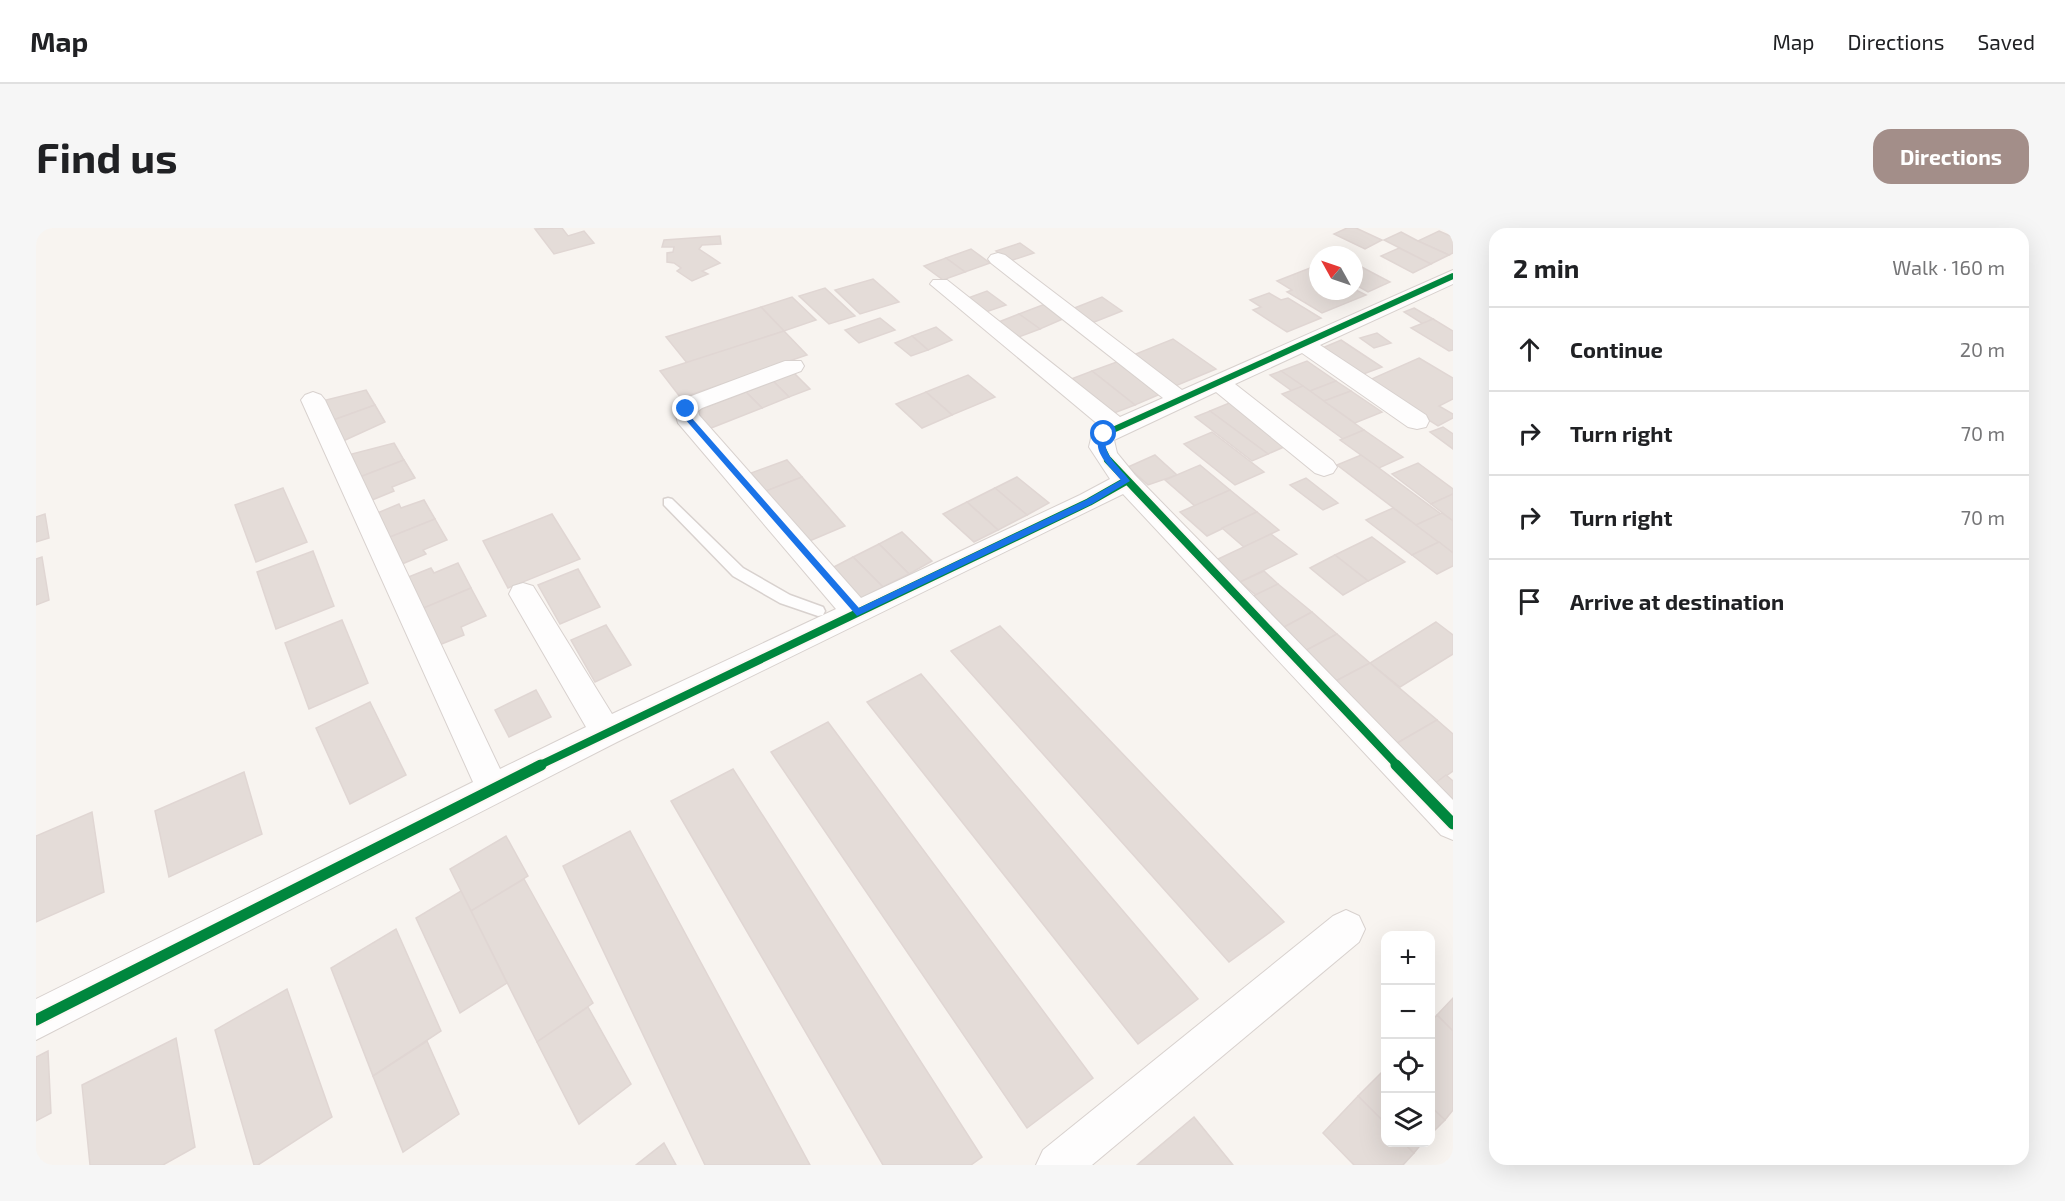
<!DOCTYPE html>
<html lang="en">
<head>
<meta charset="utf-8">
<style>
	:root { --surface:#fff; --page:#f6f6f6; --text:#202124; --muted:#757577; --line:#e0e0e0; --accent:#a38e89 }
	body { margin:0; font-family:"Exo 2",sans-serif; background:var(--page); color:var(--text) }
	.controls { position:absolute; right:18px; bottom:18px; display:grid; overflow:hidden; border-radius:12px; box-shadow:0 6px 24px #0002 }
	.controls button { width:54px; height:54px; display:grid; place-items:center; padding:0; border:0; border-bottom:2px solid var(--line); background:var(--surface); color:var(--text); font:30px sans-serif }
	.compass { position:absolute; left:1273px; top:18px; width:54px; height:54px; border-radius:50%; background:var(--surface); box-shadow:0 6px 24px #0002; rotate:310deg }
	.stop { position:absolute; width:18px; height:18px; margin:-14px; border:4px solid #1a73e8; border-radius:50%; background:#fff }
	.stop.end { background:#1a73e8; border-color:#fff; box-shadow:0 2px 6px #0008 }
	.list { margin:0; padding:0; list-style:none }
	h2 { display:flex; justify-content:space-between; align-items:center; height:78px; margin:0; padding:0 24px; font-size:26px }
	h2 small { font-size:20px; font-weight:400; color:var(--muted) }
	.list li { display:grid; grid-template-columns:39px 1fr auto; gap:18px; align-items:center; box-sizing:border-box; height:84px; padding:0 24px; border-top:2px solid var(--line) }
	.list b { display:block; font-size:22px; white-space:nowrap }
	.list em { font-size:20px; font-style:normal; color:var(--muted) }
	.icon { flex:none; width:33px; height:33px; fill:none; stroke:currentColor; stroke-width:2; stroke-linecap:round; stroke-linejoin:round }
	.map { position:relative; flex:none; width:1417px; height:937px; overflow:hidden; border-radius:18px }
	header { display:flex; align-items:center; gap:36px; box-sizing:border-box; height:84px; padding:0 30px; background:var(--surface); border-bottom:2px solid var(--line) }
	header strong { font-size:28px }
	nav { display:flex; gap:33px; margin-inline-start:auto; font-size:21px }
	.intro { display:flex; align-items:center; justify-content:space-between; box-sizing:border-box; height:144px; padding:0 36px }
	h1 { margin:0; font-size:42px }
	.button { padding:15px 27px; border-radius:18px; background:var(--accent); color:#fff; font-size:21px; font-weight:700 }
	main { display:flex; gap:36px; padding:0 36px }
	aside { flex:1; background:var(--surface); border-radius:18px; box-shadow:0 6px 24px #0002 }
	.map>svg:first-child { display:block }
	.building { fill:#e4dcd8; stroke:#e0d6d3; stroke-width:1.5 }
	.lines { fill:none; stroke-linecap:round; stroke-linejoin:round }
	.lane-casing { stroke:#d8d1ce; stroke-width:3 }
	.street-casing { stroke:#d8d1ce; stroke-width:2 }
	.lane { fill:#fefdfd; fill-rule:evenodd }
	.street { fill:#fefdfd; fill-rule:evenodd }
	.cycleway-far2-casing { stroke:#fef7f3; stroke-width:9 }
	.cycleway-far1-casing { stroke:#fef7f3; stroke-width:12 }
	.cycleway-casing { stroke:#fef7f3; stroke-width:15 }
	.cycleway-far2 { stroke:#00873e; stroke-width:6 }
	.cycleway-far1 { stroke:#00873e; stroke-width:8 }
	.cycleway { stroke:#00873e; stroke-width:11 }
	.route { fill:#1a73e8 }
</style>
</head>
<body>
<header>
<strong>Map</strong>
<nav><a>Map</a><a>Directions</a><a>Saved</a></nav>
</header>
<div class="intro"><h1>Find us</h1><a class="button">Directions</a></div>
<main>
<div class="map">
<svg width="1417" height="937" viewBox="0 0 1417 937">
	<rect width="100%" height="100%" fill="#f8f4f0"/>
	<!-- building -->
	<g class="building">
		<path d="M526 0 532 8 548 3 558 15 518 26 499 1Z"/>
		<path d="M1311 0H1320L1346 12 1329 21 1298 6Z"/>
		<path d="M1403 3 1417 9V25L1413 27 1382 13Z"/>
		<path d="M1365 4 1382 13 1413 27 1395 36 1348 12Z"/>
		<path d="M684 8 685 16 666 17 663 21 684 35 666 43 672 46 656 53 641 43 645 40 638 35 631 34V25L637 24 638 19H626L628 12Z"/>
		<path d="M984 15 998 25 974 33 960 23Z"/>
		<path d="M1363 20 1395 36 1377 45 1345 28Z"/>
		<path d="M935 21 954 35 929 44 910 30Z"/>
		<path d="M910 30 929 44 907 52 888 38Z"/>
		<path d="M1318 35 1354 54 1332 64 1318 56Z"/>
		<path d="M1279 38 1282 40V63H1318V61L1330 67 1286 85 1251 64 1256 62 1241 53Z"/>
		<path d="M837 51 863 74 824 86 799 62Z"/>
		<path d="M789 60 819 88 793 96 763 68Z"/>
		<path d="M951 63 970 77 950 84 932 70Z"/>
		<path d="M1233 65 1245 72 1252 70 1285 90 1251 104 1217 82 1225 79 1214 72Z"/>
		<path d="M756 69 780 92 748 103 725 79Z"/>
		<path d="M1066 69 1086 83 1056 95 1036 81Z"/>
		<path d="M1009 76 1029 90 1004 101 983 86Z"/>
		<path d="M725 79 748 103 651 135 630 109Z"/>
		<path d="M1378 80 1397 91 1387 96 1368 84Z"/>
		<path d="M983 86 1004 101 980 110 960 95Z"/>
		<path d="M844 90 859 102 823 115 809 102Z"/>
		<path d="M1397 91 1417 103V122L1413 123 1375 100Z"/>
		<path d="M900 99 916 112 892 122 876 108Z"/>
		<path d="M748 103 771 127 645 170 624 143Z"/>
		<path d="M1341 105 1355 115 1338 120 1324 110Z"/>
		<path d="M876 108 892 122 875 128 859 115Z"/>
		<path d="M1137 111 1180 141 1137 159 1095 128Z"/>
		<path d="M1305 112 1346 139 1325 147 1284 121Z"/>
		<path d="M1383 130 1417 150V171L1403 178 1417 186V190L1402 198 1331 153Z"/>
		<path d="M1086 132 1129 164 1099 177 1056 143Z"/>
		<path d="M1271 133 1300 153 1274 163 1245 143Z"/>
		<path d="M1056 143 1099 177 1073 187 1030 153Z"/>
		<path d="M1245 143 1267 158 1256 163 1234 147Z"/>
		<path d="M758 145 774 161 753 169 737 153Z"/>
		<path d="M932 147 959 169 916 187 890 164Z"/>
		<path d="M737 153 753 169 726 180 710 164Z"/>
		<path d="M1300 153 1315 163 1288 173 1274 163Z"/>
		<path d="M1267 158 1274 163 1328 202 1307 211 1246 166Z"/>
		<path d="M330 162 339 177 289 195 286 173Z"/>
		<path d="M1315 163 1346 184 1319 195 1288 173Z"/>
		<path d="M710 164 726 180 670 202 655 185Z"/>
		<path d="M890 164 916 187 886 200 860 176Z"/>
		<path d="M1198 173 1257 215 1232 226 1174 183Z"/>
		<path d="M339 177 349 194 307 213 289 195Z"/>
		<path d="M1174 183 1232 226 1216 233 1159 189Z"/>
		<path d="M1407 199 1417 206V221L1394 204Z"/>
		<path d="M1328 202 1367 229 1343 240 1304 212Z"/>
		<path d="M1176 204 1228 244 1199 257 1148 216Z"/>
		<path d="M358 215 368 232 316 252 312 227Z"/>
		<path d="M1119 227 1141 247 1112 257 1092 239Z"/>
		<path d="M1325 227 1343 240 1405 286 1380 297 1301 237Z"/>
		<path d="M368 232 379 250 356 259 358 263 336 272 316 252Z"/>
		<path d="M751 232 766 249 730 263 715 245Z"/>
		<path d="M1382 235 1417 261V266L1395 276 1356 246Z"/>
		<path d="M1164 237 1194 262 1159 278 1129 252Z"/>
		<path d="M766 249 809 298 771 314 730 263Z"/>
		<path d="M981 249 1013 275 991 287 959 260Z"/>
		<path d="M1270 250 1302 275 1287 282 1254 257Z"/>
		<path d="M247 260 271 314 220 334 199 277Z"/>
		<path d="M959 260 991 287 962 302 931 274Z"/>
		<path d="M1194 262 1221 284 1171 308 1144 284Z"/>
		<path d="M1417 266V293L1395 276Z"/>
		<path d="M388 272 399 291 344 313 339 286 363 276 365 280Z"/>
		<path d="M931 274 962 302 938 314 907 286Z"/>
		<path d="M1357 280 1403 314 1376 327 1330 292Z"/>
		<path d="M1221 284 1243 302 1208 319 1186 300Z"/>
		<path d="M1406 285 1417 293V325L1380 297Z"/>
		<path d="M9 286 13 310 0 314V289Z"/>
		<path d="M516 286 544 331 472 360 447 313Z"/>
		<path d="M399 291 411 312 387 322 390 326 366 336 344 313Z"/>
		<path d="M866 304 896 333 873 346 843 316Z"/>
		<path d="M1235 306 1261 326 1204 354 1180 332Z"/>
		<path d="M1336 309 1369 334 1332 353 1299 327Z"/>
		<path d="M1403 314 1417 325V338L1401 346 1376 327Z"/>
		<path d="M843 316 873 346 847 359 817 329Z"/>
		<path d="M277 323 298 378 240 401 221 344Z"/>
		<path d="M1299 327 1332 353 1307 367 1274 340Z"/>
		<path d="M6 329 13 372 0 377V331Z"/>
		<path d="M817 329 847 359 823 372 794 341Z"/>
		<path d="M422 335 435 360 376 385 370 350 395 340 398 345Z"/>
		<path d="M542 341 564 379 524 396 502 357Z"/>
		<path d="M1228 343 1242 356 1220 367 1204 354Z"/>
		<path d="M1242 356 1276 384 1239 404 1205 374Z"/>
		<path d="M435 360 450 388 425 399 428 407 403 417 376 385Z"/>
		<path d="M1276 384 1301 406 1263 426 1239 404Z"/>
		<path d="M306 392 332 455 273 481 249 415Z"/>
		<path d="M1400 394 1417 407V426L1364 459 1334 435Z"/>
		<path d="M570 397 595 437 559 454 535 412Z"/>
		<path d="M964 398 1248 694 1193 734 915 423Z"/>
		<path d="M1301 406 1334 435 1296 455 1263 426Z"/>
		<path d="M1334 435 1401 492 1351 521 1296 455Z"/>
		<path d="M885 446 1162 771 1102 816 831 474Z"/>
		<path d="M500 462 515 489 473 509 459 482Z"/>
		<path d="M334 474 370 547 314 576 280 500Z"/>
		<path d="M1401 492 1417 506V543L1393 560 1351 521Z"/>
		<path d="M792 494 1057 850 991 900 735 524Z"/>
		<path d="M697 541 946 929 935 937H847L635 573Z"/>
		<path d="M208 544 226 606 133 649 119 583Z"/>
		<path d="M1410 547 1417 553V582L1393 560Z"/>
		<path d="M56 584 68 664 0 694V608Z"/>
		<path d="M594 603 774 937H669L527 638Z"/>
		<path d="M470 608 492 648 435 683 414 641Z"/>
		<path d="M488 651 557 775 501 814 435 683Z"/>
		<path d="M425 663 471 755 424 785 380 690Z"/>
		<path d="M360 701 405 803 337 848 295 740Z"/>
		<path d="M251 761 296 889 222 937H218L179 802Z"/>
		<path d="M1417 770V803L1401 787Z"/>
		<path d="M552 779 595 856 543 896 501 814Z"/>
		<path d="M1401 787 1417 803V882L1409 892 1394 878V794Z"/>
		<path d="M140 810 159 919 127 937H54L46 857Z"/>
		<path d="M391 813 423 886 367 924 337 848Z"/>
		<path d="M12 823 15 885 0 893V829Z"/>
		<path d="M1350 840V896L1322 868Z"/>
		<path d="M1322 868 1350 896V914H1367L1378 925 1367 937H1318L1287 905Z"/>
		<path d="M1394 878 1409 892 1394 907Z"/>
		<path d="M1158 889 1197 937H1101Z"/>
		<path d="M1367 914H1387L1378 925Z"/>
		<path d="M628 915 640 937H600Z"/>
	</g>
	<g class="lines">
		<!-- lane casing -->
		<g class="lane-casing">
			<path id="lane" d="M632 270 636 271 707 340 754 367 787 379 789 383 787 387 782 388 744 375 697 348 628 277V271Z"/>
		</g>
		<!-- street casing -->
		<g class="street-casing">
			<g id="street">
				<path d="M962 25 969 27 1146 162 1417 42V56L1284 117 1390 187 1393 193 1390 199 1381 201 1372 199 1266 125 1199 156 1297 233 1301 239 1297 245 1288 248 1279 245 1180 164 1078 212 1081 225 1099 247 1417 572V612L1405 607 1087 266 581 514 0 812V771L437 554 265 172 269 167 277 164 285 167 289 172 464 541 550 499 473 366 477 358 487 355 497 358 576 486 800 381 642 195 638 181 650 170 749 133H765L768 138 765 143 666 180 662 183 663 187 825 370 1044 267 1074 251 1053 219 1056 206 1064 198 894 56 897 52H911L1084 189 1127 170 955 35 952 31 955 27Z"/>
				<path d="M1310 682 1323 688 1329 701 1323 714 1056 937H1000L1007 922 1297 688Z"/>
			</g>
		</g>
		<!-- lane -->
		<use href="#lane" class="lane"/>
		<!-- street -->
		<use href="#street" class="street"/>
		<!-- cycleway-far2 casing -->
		<g class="cycleway-far2-casing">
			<path id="cycleway-far2" d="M1073 233 1066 219 1068 206 1417 48"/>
		</g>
		<!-- cycleway-far1 casing -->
		<g class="cycleway-far1-casing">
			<g id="cycleway-far1">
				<path d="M1072 232 1362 538"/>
				<path d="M502 538 1053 274 1090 253"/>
			</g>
		</g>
		<!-- cycleway casing -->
		<g class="cycleway-casing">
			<g id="cycleway">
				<path d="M1360 537 1417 596"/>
				<path d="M0 792 505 537"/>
			</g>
		</g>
		<!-- cycleway-far2 -->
		<use href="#cycleway-far2" class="cycleway-far2"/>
		<!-- cycleway-far1 -->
		<use href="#cycleway-far1" class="cycleway-far1"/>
		<!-- cycleway -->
		<use href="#cycleway" class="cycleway"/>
	</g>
	<!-- route -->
	<path class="route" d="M650 179 654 181V188L823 380 1050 272 1085 252C1073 237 1054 223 1065 204L1072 206C1062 224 1084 239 1094 253L1056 276 821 388 648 190 646 181Z"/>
</svg>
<div class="controls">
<button>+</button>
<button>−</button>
<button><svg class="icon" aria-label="locate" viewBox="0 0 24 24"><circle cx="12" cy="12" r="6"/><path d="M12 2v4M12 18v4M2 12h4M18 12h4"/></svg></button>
<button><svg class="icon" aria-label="layers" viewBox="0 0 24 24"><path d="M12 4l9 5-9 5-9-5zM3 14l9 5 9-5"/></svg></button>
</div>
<svg class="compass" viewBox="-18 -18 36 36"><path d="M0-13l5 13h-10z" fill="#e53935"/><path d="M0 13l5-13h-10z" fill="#757577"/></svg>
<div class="stop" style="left:1068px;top:206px"></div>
<div class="stop end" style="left:650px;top:181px"></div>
</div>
<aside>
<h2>2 min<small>Walk · 160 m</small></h2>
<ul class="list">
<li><svg class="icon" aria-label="ahead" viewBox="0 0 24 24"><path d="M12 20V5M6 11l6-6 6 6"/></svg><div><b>Continue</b></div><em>20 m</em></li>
<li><svg class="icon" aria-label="right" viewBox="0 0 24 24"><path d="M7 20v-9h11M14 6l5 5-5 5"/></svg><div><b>Turn right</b></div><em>70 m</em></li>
<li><svg class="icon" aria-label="right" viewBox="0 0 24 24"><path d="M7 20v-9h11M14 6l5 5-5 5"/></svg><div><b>Turn right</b></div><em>70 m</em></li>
<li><svg class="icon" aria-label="arrive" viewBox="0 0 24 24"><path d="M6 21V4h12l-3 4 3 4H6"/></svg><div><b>Arrive at destination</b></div></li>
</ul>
</aside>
</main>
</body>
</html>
